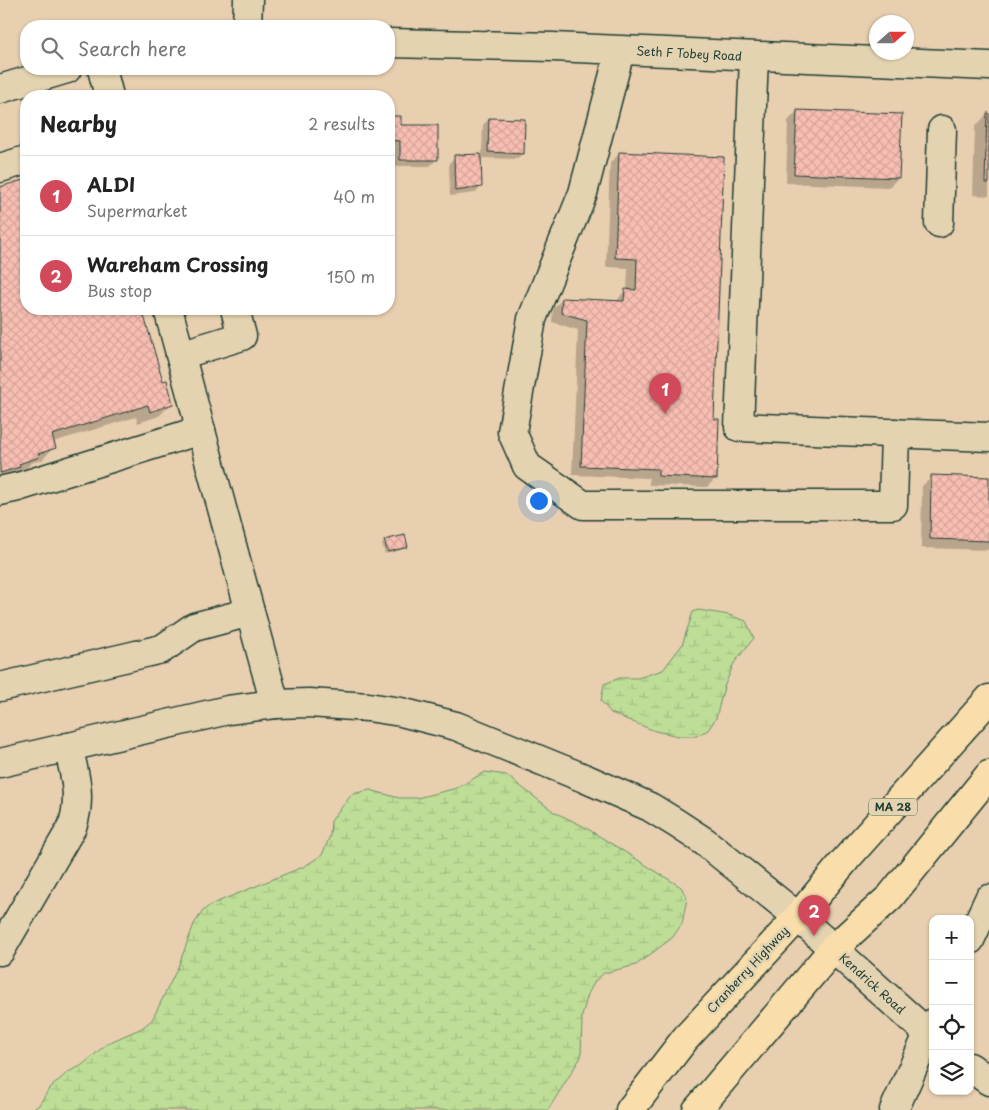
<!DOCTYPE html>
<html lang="en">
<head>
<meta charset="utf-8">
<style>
	:root { --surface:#fff; --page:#f6f6f6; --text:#222; --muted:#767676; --line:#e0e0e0; --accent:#d1495b }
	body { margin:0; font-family:"Playpen Sans",sans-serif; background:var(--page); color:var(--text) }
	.controls { position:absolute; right:15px; bottom:15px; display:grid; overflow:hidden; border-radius:10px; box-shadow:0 1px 4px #0004 }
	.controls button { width:45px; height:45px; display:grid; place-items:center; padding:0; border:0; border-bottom:1px solid var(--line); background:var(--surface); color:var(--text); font:25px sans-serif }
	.compass { position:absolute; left:869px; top:15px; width:45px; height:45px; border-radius:50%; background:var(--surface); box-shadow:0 1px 4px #0004; rotate:69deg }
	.you { position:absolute; left:538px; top:500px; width:18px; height:18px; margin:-12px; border:4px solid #fff; border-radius:50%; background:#1a73e8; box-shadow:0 0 0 8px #1a73e833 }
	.badge { display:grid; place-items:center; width:32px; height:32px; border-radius:50%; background:var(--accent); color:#fff; font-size:16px; font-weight:700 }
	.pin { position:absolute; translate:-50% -41px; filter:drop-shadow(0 1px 2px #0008) }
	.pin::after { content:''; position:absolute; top:26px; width:18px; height:15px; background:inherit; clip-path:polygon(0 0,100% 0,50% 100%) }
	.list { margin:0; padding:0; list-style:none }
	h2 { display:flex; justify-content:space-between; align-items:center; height:65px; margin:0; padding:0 20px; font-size:21px }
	h2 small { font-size:16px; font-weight:400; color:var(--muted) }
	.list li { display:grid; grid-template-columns:32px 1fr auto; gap:15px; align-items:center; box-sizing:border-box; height:80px; padding:0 20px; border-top:1px solid var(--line) }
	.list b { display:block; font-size:19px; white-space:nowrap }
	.list p { margin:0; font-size:16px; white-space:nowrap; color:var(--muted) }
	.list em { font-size:16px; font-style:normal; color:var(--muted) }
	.icon { flex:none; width:28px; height:28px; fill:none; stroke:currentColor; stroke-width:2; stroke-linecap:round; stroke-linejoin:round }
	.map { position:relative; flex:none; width:989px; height:1110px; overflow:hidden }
	.search { position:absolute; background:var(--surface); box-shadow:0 1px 4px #0004; left:20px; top:20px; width:375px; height:55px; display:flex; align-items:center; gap:12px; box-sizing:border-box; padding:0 18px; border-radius:20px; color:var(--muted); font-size:19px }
	.panel { position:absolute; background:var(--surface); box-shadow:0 1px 4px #0004; left:20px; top:90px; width:375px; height:225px; border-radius:20px }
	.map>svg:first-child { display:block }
	.wetland { fill:url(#wetland-marsh); stroke:#6e8e66 }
	.shadow { fill:#0003 }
	.building { fill:url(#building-cross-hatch); stroke:#1f3d34 }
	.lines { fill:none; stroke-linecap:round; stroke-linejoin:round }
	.minor-casing { stroke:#1f3d34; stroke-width:31 }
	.major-casing { stroke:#1f3d34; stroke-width:31 }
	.minor { stroke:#e4d3b0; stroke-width:28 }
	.major { stroke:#f9deab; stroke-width:28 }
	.labels { text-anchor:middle; stroke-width:5; stroke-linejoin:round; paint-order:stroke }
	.shield { fill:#e4d3b0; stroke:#5a6a59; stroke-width:1 }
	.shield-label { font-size:11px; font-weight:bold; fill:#1f3d34 }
	.street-label { font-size:12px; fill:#1f3d34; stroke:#e4d3b0 }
</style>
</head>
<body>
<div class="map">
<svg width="989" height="1110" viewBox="0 0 989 1110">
	<defs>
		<pattern id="wetland-marsh" width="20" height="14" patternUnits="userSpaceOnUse" patternTransform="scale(1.25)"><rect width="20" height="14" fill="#bede97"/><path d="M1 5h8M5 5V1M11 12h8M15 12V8" fill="none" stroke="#a3bf83"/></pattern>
		<pattern id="building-cross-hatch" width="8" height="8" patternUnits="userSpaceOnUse" patternTransform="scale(1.25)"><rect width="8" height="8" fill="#f9beb2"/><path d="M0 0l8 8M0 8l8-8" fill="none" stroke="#d5a49a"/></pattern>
	</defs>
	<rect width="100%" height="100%" fill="#e8cfb0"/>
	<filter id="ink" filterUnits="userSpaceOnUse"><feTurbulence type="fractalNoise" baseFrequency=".02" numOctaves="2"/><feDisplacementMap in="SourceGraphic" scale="10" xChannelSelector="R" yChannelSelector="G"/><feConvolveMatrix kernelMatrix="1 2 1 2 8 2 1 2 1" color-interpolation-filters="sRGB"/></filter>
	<g filter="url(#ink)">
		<!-- wetland -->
		<g class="wetland">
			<path d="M698 610 729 615 746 621 754 638 734 663 724 687 716 718 708 730 696 736H679L655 731 611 713 601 701 604 684 620 678H638L663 670 682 645 693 612Z"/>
			<path d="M485 772 506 775 554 812 583 826 681 887 687 898 682 924 672 938 636 965 604 973 595 981 588 994 582 1016 581 1057 548 1110H32L39 1105 49 1089 68 1072 81 1066 108 1043 142 1028 152 1020 178 967 194 924 203 911 210 905 305 866 322 855 330 836 331 821 352 794 370 790 399 798H417L457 788Z"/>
		</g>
		<!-- shadow -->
		<g class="shadow">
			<path d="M797 111 898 178 889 187 786 183 788 121Z"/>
			<path d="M987 114 989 115V196L973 195 975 127Z"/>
			<path d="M389 117H400V126L436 160 430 166H395V146H389Z"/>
			<path d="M489 119 523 153 517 159 480 158 481 187 475 193 450 196 449 163 455 157 482 155 483 125Z"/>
			<path d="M619 154 712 420 716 478 707 487 649 485V478L572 475 578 330 552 322 553 309 562 299 616 302 625 290H627L628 268 606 267 610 163Z"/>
			<path d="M26 181V309H141L162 383 172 403 159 416 138 423 136 417 53 442 54 447 42 460 31 463 26 469 11 474 6 479 0 481V188Z"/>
			<path d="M932 477 989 478V550L921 548 922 486Z"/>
			<path d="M385 541 407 546 404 549 385 554 382 544Z"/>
		</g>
		<!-- building -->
		<g class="building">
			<path d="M797 110 902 114 899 178 794 174Z"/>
			<path d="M987 113H989V183H985Z"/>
			<path d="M389 116H401V125H438V160H400V141L389 140Z"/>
			<path d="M489 118 525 119 524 154 488 152Z"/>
			<path d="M619 152 724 157 714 419H719L717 479 658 476V469L581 466 587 320 561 313 562 298 624 301 625 289 636 290 637 259 615 258Z"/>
			<path d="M481 154 482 187 455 191 454 155Z"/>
			<path d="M26 179V309H142L163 381 167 380 173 404 150 412 148 405 52 435 56 448 38 454 39 457 19 464 20 467 0 473V187Z"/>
			<path d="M931 475 989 477V541L930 539Z"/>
			<path d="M405 535 408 547 388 552 384 540Z"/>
		</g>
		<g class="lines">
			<!-- minor casing -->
			<g class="minor-casing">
				<g id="minor">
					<path d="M247 26 248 0"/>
					<path d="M389 43 553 47 989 66"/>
					<path d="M620 51 583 193 532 319 512 432 527 466 583 505H893L895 433"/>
					<path d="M754 57 739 427 989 437"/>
					<path d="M102 69 109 96"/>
					<path d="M0 89 67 69"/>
					<path d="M0 168 26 160"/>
					<path d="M939 223 942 130"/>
					<path d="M168 309 275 704"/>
					<path d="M180 355 242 336 235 309"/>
					<path d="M0 491 18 487 201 430"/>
					<path d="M0 687 162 649 194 627 250 612"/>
					<path d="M0 763 228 710 275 704 309 703 368 707 401 712 456 726 584 778 650 807 676 823 705 842 798 917 933 1038"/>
					<path d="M970 940 989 899"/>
					<path d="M0 951 72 827C82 799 75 774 68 747"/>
					<path d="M970 1067 989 1081"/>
					<path d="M894 1110 933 1023"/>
				</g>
			</g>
			<!-- major casing -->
			<g class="major-casing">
				<g id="major">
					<path d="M630 1110 685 1039 798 917 847 858 989 699"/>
					<path d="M697 1110 833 949 890 897 989 775"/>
				</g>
			</g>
			<!-- minor -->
			<use href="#minor" class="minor"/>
			<!-- major -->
			<use href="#major" class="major"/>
		</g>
	</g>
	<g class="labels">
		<!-- shield labels -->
		<rect class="shield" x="869" y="798.5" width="48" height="17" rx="4"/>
		<g class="shield-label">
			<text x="893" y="811">MA 28</text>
		</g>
		<!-- street labels -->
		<g class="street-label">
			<text transform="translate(689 54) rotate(3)" y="4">Seth F Tobey Road</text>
			<text transform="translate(748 970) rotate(-47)" y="4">Cranberry Highway</text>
			<text transform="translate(872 984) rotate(42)" y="4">Kendrick Road</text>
		</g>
	</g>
</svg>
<div class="controls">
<button>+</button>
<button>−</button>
<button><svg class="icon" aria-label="locate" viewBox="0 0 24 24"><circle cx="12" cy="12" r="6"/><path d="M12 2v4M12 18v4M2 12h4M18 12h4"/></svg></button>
<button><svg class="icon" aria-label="layers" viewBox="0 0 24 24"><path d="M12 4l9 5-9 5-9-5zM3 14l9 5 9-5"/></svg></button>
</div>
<svg class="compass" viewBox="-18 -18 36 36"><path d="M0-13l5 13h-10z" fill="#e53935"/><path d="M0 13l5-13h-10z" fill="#767676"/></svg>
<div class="you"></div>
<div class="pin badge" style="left:665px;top:414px">1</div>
<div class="pin badge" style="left:814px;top:936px">2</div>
<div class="search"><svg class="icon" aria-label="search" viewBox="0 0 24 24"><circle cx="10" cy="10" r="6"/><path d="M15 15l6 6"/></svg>Search here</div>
<section class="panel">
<h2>Nearby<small>2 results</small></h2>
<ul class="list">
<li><span class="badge">1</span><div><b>ALDI</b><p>Supermarket</p></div><em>40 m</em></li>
<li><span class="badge">2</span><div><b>Wareham Crossing</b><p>Bus stop</p></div><em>150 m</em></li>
</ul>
</section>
</div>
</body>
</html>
